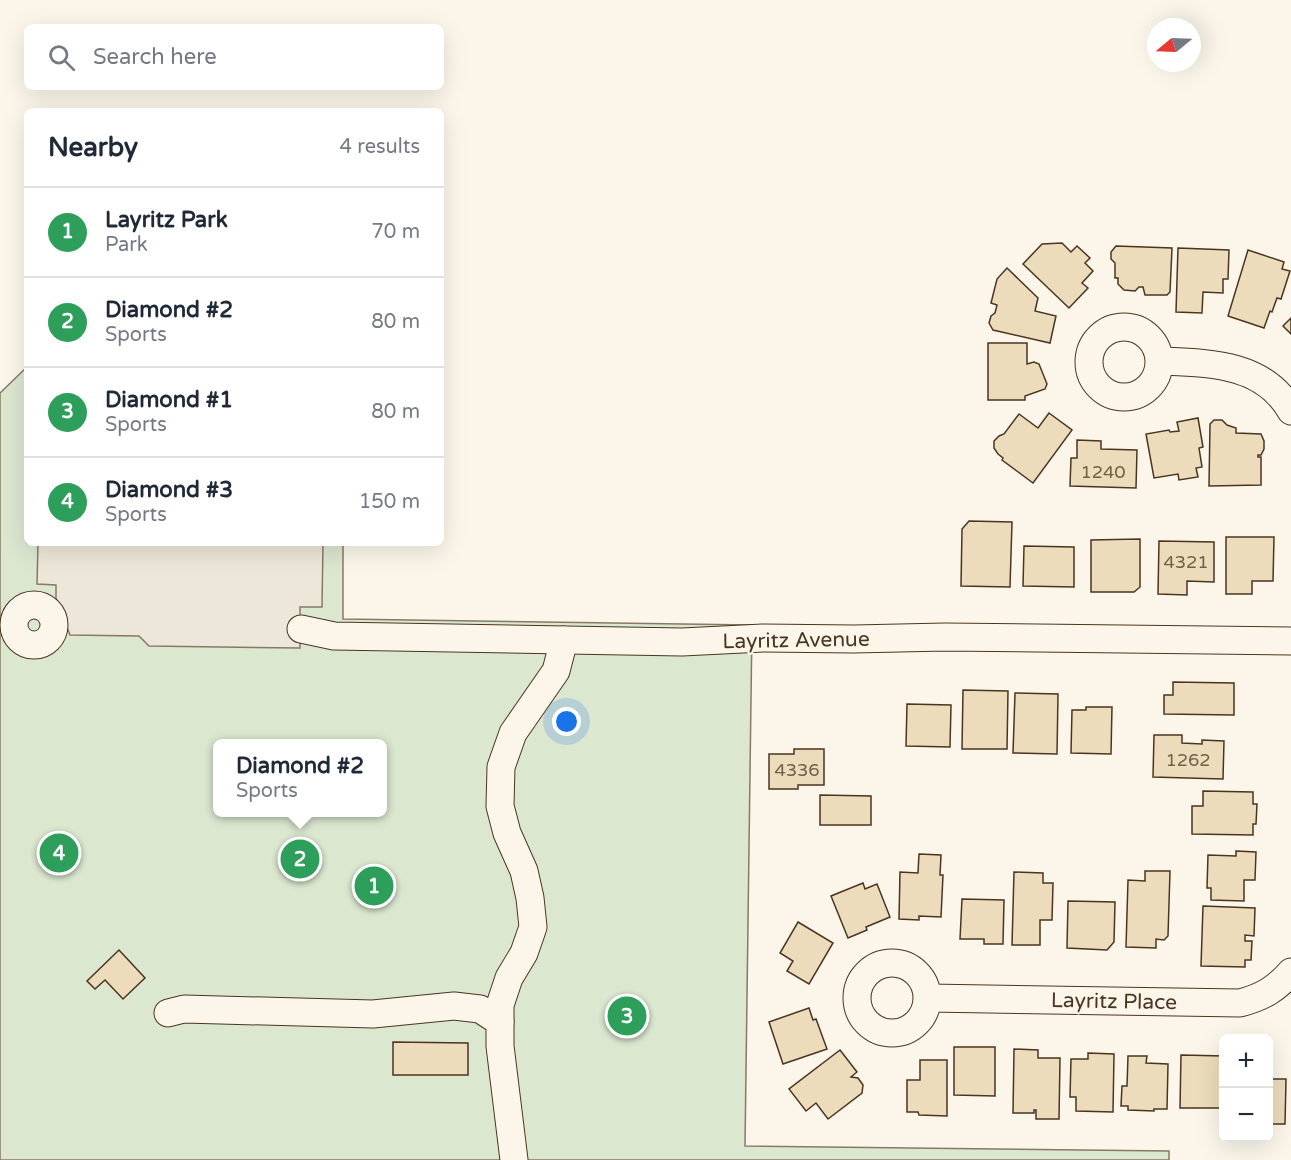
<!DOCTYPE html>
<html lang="en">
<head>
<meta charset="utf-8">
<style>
	:root { --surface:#fff; --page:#f2f2f3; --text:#1f2937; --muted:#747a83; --line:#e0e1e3; --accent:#db2777 }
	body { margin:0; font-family:"Varela Round",sans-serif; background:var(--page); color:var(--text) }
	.controls { position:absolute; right:18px; bottom:18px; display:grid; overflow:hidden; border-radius:9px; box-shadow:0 6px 24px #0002 }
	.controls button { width:54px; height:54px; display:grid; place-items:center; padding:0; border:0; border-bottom:2px solid var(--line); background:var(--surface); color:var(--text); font:30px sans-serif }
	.compass { position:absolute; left:1147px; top:18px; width:54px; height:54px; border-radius:50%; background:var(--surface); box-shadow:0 6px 24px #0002; rotate:251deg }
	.you { position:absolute; left:567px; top:722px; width:21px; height:21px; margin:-15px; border:4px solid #fff; border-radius:50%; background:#1a73e8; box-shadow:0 0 0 9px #1a73e833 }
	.badge { display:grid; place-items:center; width:39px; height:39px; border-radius:50%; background:var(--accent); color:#fff; font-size:20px; font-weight:700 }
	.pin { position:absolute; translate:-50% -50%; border:3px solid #fff; box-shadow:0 2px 6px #0006 }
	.popup { position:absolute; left:213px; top:739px; width:174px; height:78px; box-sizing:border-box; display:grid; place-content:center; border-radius:9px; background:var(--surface); filter:drop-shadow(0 2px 4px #0005); font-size:20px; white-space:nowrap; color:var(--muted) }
	.popup b { font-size:22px; color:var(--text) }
	.popup::after { content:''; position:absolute; left:50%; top:100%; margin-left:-12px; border:12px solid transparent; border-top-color:var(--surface) }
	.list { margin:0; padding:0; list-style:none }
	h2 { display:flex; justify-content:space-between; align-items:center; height:78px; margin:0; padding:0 24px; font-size:26px }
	h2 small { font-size:20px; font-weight:400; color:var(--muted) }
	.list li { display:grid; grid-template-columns:39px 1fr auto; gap:18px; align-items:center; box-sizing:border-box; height:90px; padding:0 24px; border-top:2px solid var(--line) }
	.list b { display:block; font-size:22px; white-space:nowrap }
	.list p { margin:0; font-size:20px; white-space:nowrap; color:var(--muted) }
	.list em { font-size:20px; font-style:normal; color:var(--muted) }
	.icon { flex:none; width:33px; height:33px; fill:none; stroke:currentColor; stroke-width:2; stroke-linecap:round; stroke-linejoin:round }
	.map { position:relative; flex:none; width:1291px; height:1160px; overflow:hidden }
	.search { position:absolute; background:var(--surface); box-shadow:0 6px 24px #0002; left:24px; top:24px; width:420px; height:66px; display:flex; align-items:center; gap:15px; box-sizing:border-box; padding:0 21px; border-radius:9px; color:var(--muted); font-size:22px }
	.panel { position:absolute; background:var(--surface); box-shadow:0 6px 24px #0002; left:24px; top:108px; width:420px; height:438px; border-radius:9px }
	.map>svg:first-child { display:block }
	.green { fill:#dce7d0; stroke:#887966; stroke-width:1.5; fill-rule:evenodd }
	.parking { fill:#ede7d9; stroke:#887966; stroke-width:1.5 }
	.building { fill:#ecdcbc; stroke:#4a3520; stroke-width:1.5 }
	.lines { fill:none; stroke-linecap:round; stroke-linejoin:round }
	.minor-casing { stroke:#4a3520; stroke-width:29 }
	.minor { stroke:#fbf6e9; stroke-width:27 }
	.labels { text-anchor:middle; stroke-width:4.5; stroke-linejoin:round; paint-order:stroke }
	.number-label { font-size:18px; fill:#725f47 }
	.street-label { font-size:21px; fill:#4a3520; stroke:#fbf6e9 }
</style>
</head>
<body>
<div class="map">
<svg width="1291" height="1160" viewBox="0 0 1291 1160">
	<rect width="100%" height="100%" fill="#fbf6e9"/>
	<!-- green -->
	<path class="green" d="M27 367V543H343V619L752 625 745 1146 1169 1151V1160H0V393ZM218 744H382V812H218Z"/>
	<!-- parking -->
	<path class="parking" d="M38 543H323L322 607H300V648L149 646 139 636 70 635 56 598V585L37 584Z"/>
	<!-- building -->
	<g class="building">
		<path d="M1062 243 1071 252 1077 246 1090 258 1085 263 1093 271 1082 283 1088 288 1069 308 1023 264 1042 244Z"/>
		<path d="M1116 246 1172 248 1170 292 1167 295H1145L1143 287H1139L1135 291 1124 290 1118 284V278H1115V263L1111 259V252Z"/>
		<path d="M1178 248 1229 250 1228 279H1223V293L1203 292 1202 313 1176 312Z"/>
		<path d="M1248 250 1284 262 1282 269 1290 271 1281 299 1277 298 1272 312 1270 311 1264 328 1228 316Z"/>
		<path d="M1007 268 1038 298 1035 311 1056 316 1050 343 993 330 989 323 991 316 995 313 997 305 991 303 997 279Z"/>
		<path d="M1291 318V334L1283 326Z"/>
		<path d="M988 343H1027V364L1034 362 1039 364 1047 384 1045 389 1025 396V400H988Z"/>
		<path d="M1049 413 1072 430 1033 483 1002 460 1003 458 998 454 994 448V441L999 436 1004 434 1019 414 1038 428Z"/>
		<path d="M1198 418 1203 447 1199 448 1202 467 1196 468 1198 477 1179 480 1178 474 1154 478 1146 434 1169 430 1170 432 1179 431 1177 422Z"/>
		<path d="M1214 420H1222L1227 425 1236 428V433L1261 434 1264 441V449L1261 455H1258V457H1261V485L1209 486 1210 424Z"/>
		<path d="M1077 440 1101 441V449L1137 450 1136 488 1070 486 1071 458H1077Z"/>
		<path d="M969 521 1012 522 1010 587 961 586 962 529Z"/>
		<path d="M1226 537H1274L1273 581H1252V594H1226Z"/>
		<path d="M1140 539V587L1134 592H1091V540Z"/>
		<path d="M1159 541 1214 542V582L1187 581V595L1158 594Z"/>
		<path d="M1024 546 1074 547V587L1023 586Z"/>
		<path d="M1173 682 1234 683V715L1164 714V695H1173Z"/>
		<path d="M963 690 1008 691 1007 749H962Z"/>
		<path d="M1015 693 1058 694 1057 754 1013 753Z"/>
		<path d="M907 704 951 705 950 747 906 746Z"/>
		<path d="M1086 707H1112L1111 754 1071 753 1072 710H1086Z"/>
		<path d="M1154 735H1182V743L1202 744V740L1224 741 1223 779 1153 777Z"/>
		<path d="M794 749H824V785H798V789H769V754H794Z"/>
		<path d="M1203 791 1253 792V804H1257L1256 824H1253V835L1192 834V806H1203Z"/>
		<path d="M820 795 871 796V825H820Z"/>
		<path d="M1236 851 1256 852 1255 880H1244V901L1211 900V888H1207L1208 855 1236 856Z"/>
		<path d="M919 854 941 855 940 875H943L941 917 919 916V920L899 919 900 872 918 873Z"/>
		<path d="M1145 871H1170L1168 936 1164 940 1156 939V948L1126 947 1128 880 1145 881Z"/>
		<path d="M1014 872 1043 873V883H1053L1052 920H1040V945H1012Z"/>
		<path d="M863 883 865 889 877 884 890 917 866 927 867 930 848 938 831 896Z"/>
		<path d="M962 899 1004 900 1003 944H984V939H960Z"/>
		<path d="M1068 901 1115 902 1114 942 1107 950 1067 948Z"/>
		<path d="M1203 906 1255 908 1254 936 1245 935V941H1252L1251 960H1245V967L1201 966Z"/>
		<path d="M798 922 833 943 809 984 787 971 793 961 780 953Z"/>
		<path d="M119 950 145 978 123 999 105 980 95 989 87 981Z"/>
		<path d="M809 1008 813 1020 816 1019 827 1049 783 1064 769 1022Z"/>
		<path d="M393 1042 468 1043V1075H393Z"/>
		<path d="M954 1047H995V1096L954 1095Z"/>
		<path d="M1014 1049 1038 1050V1058H1060L1059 1119H1036V1110H1034V1113H1013Z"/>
		<path d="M840 1050 857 1072 851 1077 858 1078 863 1085 862 1093 828 1119 816 1103 806 1111 789 1089Z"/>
		<path d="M1088 1053 1114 1054 1113 1112 1076 1111V1097H1070L1071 1059H1088Z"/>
		<path d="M1181 1055 1224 1056V1108H1180Z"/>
		<path d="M1128 1056H1147L1146 1063 1168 1064 1167 1109H1154V1111L1128 1110V1106H1121L1122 1086H1127Z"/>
		<path d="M920 1060H947V1116L919 1115 918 1112H907V1080H920Z"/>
		<path d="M1268 1079H1286L1285 1124H1268Z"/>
	</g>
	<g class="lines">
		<!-- minor casing -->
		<g class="minor-casing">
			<g id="minor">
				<circle cx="1124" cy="362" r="35"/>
				<path d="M1161 361C1209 363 1264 363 1291 411"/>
				<circle cx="34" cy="625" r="20"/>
				<path d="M301 629 334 636 682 642 763 638 854 639 945 637 1291 641"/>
				<circle cx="892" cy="998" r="35"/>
				<path d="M928 998 1240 1003C1263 997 1276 989 1291 972"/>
				<path d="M168 1013 184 1009 373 1014 454 1006 480 1009 500 1022"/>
				<path d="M514 1160 500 1046V1005L509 978 524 953 533 927 530 898 524 871 507 833 500 806 501 767 513 733 556 671 564 640"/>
			</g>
		</g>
		<!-- minor -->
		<use href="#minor" class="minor"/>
	</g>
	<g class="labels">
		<!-- number labels -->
		<g class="number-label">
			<text x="1103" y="478">1240</text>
			<text x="1186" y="568">4321</text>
			<text x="1188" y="766">1262</text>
			<text x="797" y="776">4336</text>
		</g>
		<!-- street labels -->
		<g class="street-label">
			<text transform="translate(796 640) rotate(-1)" y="7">Layritz Avenue</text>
			<text transform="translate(1114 1001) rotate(1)" y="7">Layritz Place</text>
		</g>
	</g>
</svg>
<div class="controls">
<button>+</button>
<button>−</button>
</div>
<svg class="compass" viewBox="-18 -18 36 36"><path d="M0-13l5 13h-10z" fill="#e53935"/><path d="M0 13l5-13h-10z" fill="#747a83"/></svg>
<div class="you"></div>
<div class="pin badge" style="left:374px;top:886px;background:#2e9e5b">1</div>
<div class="pin badge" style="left:300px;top:859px;background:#2e9e5b">2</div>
<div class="popup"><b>Diamond #2</b>Sports</div>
<div class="pin badge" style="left:627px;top:1016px;background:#2e9e5b">3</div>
<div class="pin badge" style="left:59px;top:853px;background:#2e9e5b">4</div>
<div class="search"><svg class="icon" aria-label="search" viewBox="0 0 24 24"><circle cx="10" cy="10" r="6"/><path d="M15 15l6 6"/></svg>Search here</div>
<section class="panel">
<h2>Nearby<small>4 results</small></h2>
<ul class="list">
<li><span class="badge" style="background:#2e9e5b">1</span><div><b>Layritz Park</b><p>Park</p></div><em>70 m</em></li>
<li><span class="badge" style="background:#2e9e5b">2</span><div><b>Diamond #2</b><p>Sports</p></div><em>80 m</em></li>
<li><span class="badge" style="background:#2e9e5b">3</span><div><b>Diamond #1</b><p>Sports</p></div><em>80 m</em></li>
<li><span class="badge" style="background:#2e9e5b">4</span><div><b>Diamond #3</b><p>Sports</p></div><em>150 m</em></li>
</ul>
</section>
</div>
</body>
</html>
